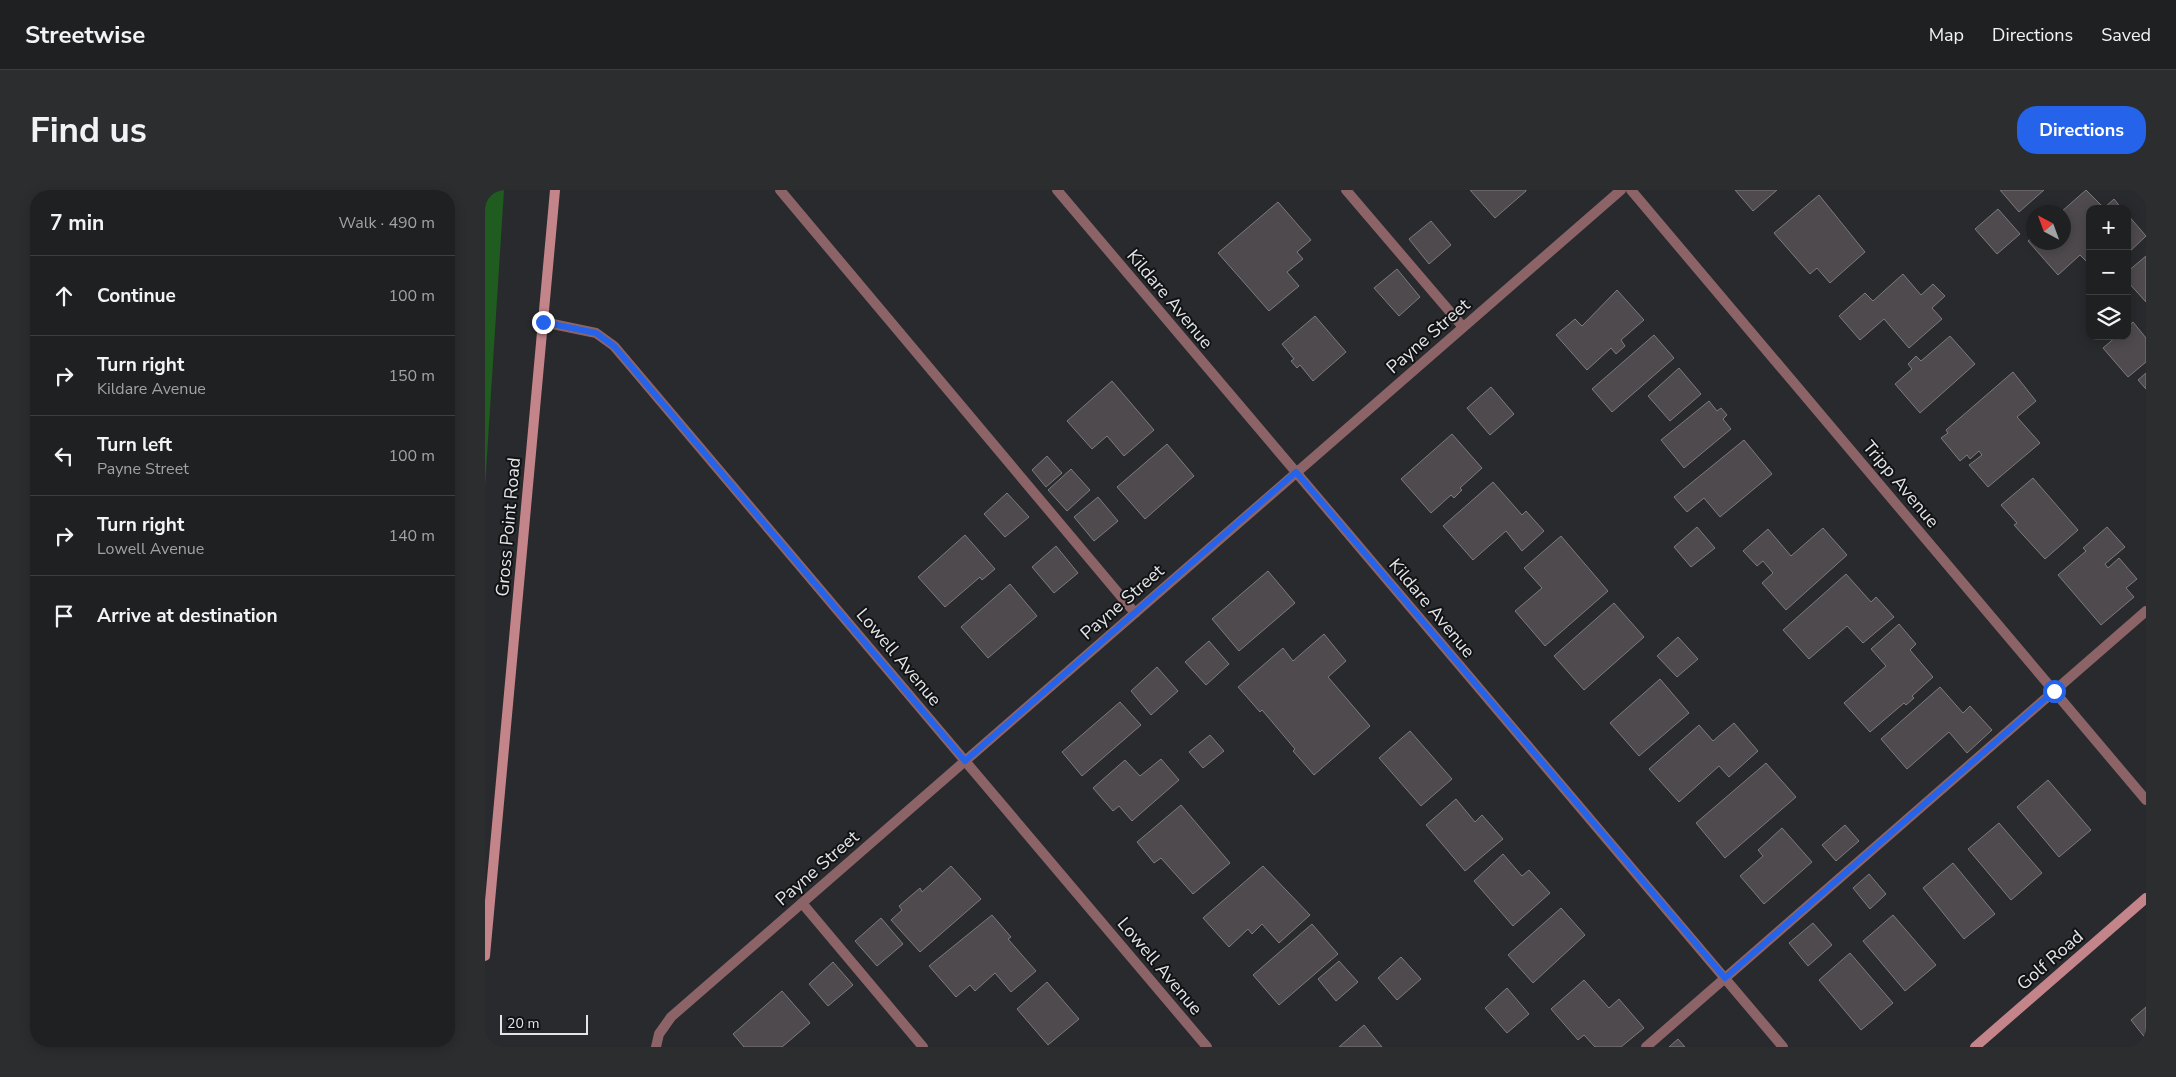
<!DOCTYPE html>
<html lang="en">
<head>
<meta charset="utf-8">
<style>
	:root { --surface:#1e2022; --page:#2b2d2f; --text:#f1f3f6; --muted:#a1a3a5; --line:#3c3e40; --accent:#2563eb }
	body { margin:0; font-family:"Nunito Sans",sans-serif; background:var(--page); color:var(--text) }
	.controls { position:absolute; right:15px; top:15px; display:grid; overflow:hidden; border-radius:10px; box-shadow:0 2px 12px #0003 }
	.controls button { width:45px; height:45px; display:grid; place-items:center; padding:0; border:0; border-bottom:1px solid var(--line); background:var(--surface); color:var(--text); font:25px sans-serif }
	.compass { position:absolute; left:1541px; top:15px; width:45px; height:45px; border-radius:50%; background:var(--surface); box-shadow:0 2px 12px #0003; rotate:319deg }
	.scale { position:absolute; left:15px; bottom:12px; width:88px; box-sizing:border-box; padding-left:5px; border:2px solid #e4e5e8; border-top:0; font-size:14px; line-height:18px; white-space:nowrap; color:#e4e5e8; -webkit-text-stroke:4px #111214; paint-order:stroke }
	.stop { position:absolute; width:15px; height:15px; margin:-11px; border:4px solid #2563eb; border-radius:50%; background:#fff }
	.stop.end { background:#2563eb; border-color:#fff; box-shadow:0 1px 5px #0008 }
	.list { margin:0; padding:0; list-style:none }
	h2 { display:flex; justify-content:space-between; align-items:center; height:65px; margin:0; padding:0 20px; font-size:21px }
	h2 small { font-size:16px; font-weight:400; color:var(--muted) }
	.list li { display:grid; grid-template-columns:32px 1fr auto; gap:15px; align-items:center; box-sizing:border-box; height:80px; padding:0 20px; border-top:1px solid var(--line) }
	.list b { display:block; font-size:19px; white-space:nowrap }
	.list p { margin:0; font-size:16px; white-space:nowrap; color:var(--muted) }
	.list em { font-size:16px; font-style:normal; color:var(--muted) }
	.icon { flex:none; width:28px; height:28px; fill:none; stroke:currentColor; stroke-width:2; stroke-linecap:round; stroke-linejoin:round }
	.map { position:relative; flex:none; width:1661px; height:857px; overflow:hidden; border-radius:20px }
	header { display:flex; align-items:center; gap:30px; box-sizing:border-box; height:70px; padding:0 25px; background:var(--surface); border-bottom:1px solid var(--line) }
	header strong { font-size:24px }
	nav { display:flex; gap:28px; margin-inline-start:auto; font-size:18px }
	.intro { display:flex; align-items:center; justify-content:space-between; box-sizing:border-box; height:120px; padding:0 30px }
	h1 { margin:0; font-size:35px }
	.button { padding:12px 22px; border-radius:20px; background:var(--accent); color:#fff; font-size:18px; font-weight:700 }
	main { display:flex; gap:30px; padding:0 30px }
	aside { flex:1; background:var(--surface); border-radius:20px; box-shadow:0 2px 12px #0003 }
	.map>svg:first-child { display:block }
	.green { fill:#205b20 }
	.building { fill:#4e4a4d; stroke:#7e7a7e }
	.lines { fill:none; stroke-linecap:round; stroke-linejoin:round }
	.lane { stroke:#8c6467; stroke-width:10 }
	.street { stroke:#8c6467; stroke-width:10 }
	.secondary { stroke:#c3848a; stroke-width:10 }
	.route { stroke:#2563eb; stroke-width:6 }
	.labels { text-anchor:middle; stroke-width:4; stroke-linejoin:round; paint-order:stroke }
	.street-label { font-size:18px; fill:#e4e5e8; stroke:#111214 }
</style>
</head>
<body>
<header>
<strong>Streetwise</strong>
<nav><a>Map</a><a>Directions</a><a>Saved</a></nav>
</header>
<div class="intro"><h1>Find us</h1><a class="button">Directions</a></div>
<main>
<aside>
<h2>7 min<small>Walk · 490 m</small></h2>
<ul class="list">
<li><svg class="icon" aria-label="ahead" viewBox="0 0 24 24"><path d="M12 20V5M6 11l6-6 6 6"/></svg><div><b>Continue</b></div><em>100 m</em></li>
<li><svg class="icon" aria-label="right" viewBox="0 0 24 24"><path d="M7 20v-9h11M14 6l5 5-5 5"/></svg><div><b>Turn right</b><p>Kildare Avenue</p></div><em>150 m</em></li>
<li><svg class="icon" aria-label="left" viewBox="0 0 24 24"><path d="M17 20v-9H6M10 6l-5 5 5 5"/></svg><div><b>Turn left</b><p>Payne Street</p></div><em>100 m</em></li>
<li><svg class="icon" aria-label="right" viewBox="0 0 24 24"><path d="M7 20v-9h11M14 6l5 5-5 5"/></svg><div><b>Turn right</b><p>Lowell Avenue</p></div><em>140 m</em></li>
<li><svg class="icon" aria-label="arrive" viewBox="0 0 24 24"><path d="M6 21V4h12l-3 4 3 4H6"/></svg><div><b>Arrive at destination</b></div></li>
</ul>
</aside>
<div class="map">
<svg width="1661" height="857" viewBox="0 0 1661 857">
	<rect width="100%" height="100%" fill="#282a2d"/>
	<!-- green -->
	<path class="green" d="M0 0H19L0 297Z"/>
	<!-- building -->
	<g class="building">
		<path d="M985 0H1041V1L1010 28Z"/>
		<path d="M1250 0H1292L1268 21Z"/>
		<path d="M1515 0H1559L1534 22Z"/>
		<path d="M1601 0 1619 18 1629 9 1637 19H1605V75L1595 65 1573 85 1543 51 1548 46V52H1578V22H1576Z"/>
		<path d="M1334 5 1380 62 1345 93 1332 78 1325 84 1289 43Z"/>
		<path d="M793 12 826 50 812 62 818 69 802 82 814 96 784 121 733 63Z"/>
		<path d="M1513 19 1535 44 1512 64 1490 39Z"/>
		<path d="M1642 24 1661 46 1642 64Z"/>
		<path d="M946 31 966 55 944 74 924 49Z"/>
		<path d="M1661 66V112L1642 91V82Z"/>
		<path d="M912 79 935 107 914 126 889 98Z"/>
		<path d="M1418 84 1436 105 1448 94 1460 106 1447 118 1457 129 1424 158 1399 129 1375 150 1354 126 1380 103 1388 111Z"/>
		<path d="M1132 100 1159 130 1136 150 1140 156 1131 164 1126 158 1102 180 1071 145 1090 129 1097 136Z"/>
		<path d="M830 126 861 162 828 191 815 175 812 178 806 171 809 169 797 154Z"/>
		<path d="M1648 132 1661 148V172L1643 187 1618 158 1632 146H1642V137Z"/>
		<path d="M1169 145 1189 168 1127 222 1107 199Z"/>
		<path d="M1465 146 1490 174 1435 223 1410 194 1427 179 1423 174 1431 166 1436 171Z"/>
		<path d="M1194 178 1216 204 1185 231 1163 206Z"/>
		<path d="M1528 182 1551 211 1532 227 1555 253 1503 297 1484 275 1497 265 1494 261 1485 269 1482 265 1475 271 1456 248 1463 243 1461 240Z"/>
		<path d="M1661 183V199L1653 190Z"/>
		<path d="M627 191 669 240 639 266 622 246 607 259 582 231Z"/>
		<path d="M1006 197 1029 224 1005 245 982 218Z"/>
		<path d="M1224 211 1232 221 1236 218 1242 225 1238 229 1246 239 1199 278 1176 250Z"/>
		<path d="M967 244 997 278 975 298 977 300 969 308 966 305 946 323 916 289Z"/>
		<path d="M1259 250 1287 284 1235 327 1219 308 1202 322 1189 307Z"/>
		<path d="M682 254 709 286 660 329 632 297Z"/>
		<path d="M562 266 577 283 561 297 547 280Z"/>
		<path d="M586 279 605 300 582 321 563 300Z"/>
		<path d="M1548 288 1593 340 1560 369 1529 335 1532 333 1516 315Z"/>
		<path d="M1008 292 1037 325 1041 321 1059 341 1037 361 1021 341 988 370 958 336Z"/>
		<path d="M522 303 544 327 520 347 499 324Z"/>
		<path d="M613 307 633 331 609 351 589 327Z"/>
		<path d="M1212 337 1230 358 1206 377 1189 357Z"/>
		<path d="M1622 337 1640 357 1620 374 1623 378 1634 368 1652 389 1641 398 1649 407 1616 435 1573 385 1601 361 1598 358Z"/>
		<path d="M1338 338 1362 365 1301 420 1277 393 1288 383 1278 371 1272 376 1258 361 1283 339 1306 366Z"/>
		<path d="M480 345 510 379 497 390 495 387 460 417 433 387Z"/>
		<path d="M1076 346 1123 401 1060 456 1030 421 1057 398 1039 378Z"/>
		<path d="M571 356 593 383 569 403 547 377Z"/>
		<path d="M783 381 810 413 754 461 727 429Z"/>
		<path d="M1361 384 1386 412 1391 407 1409 427 1378 453 1362 436 1324 469 1298 440Z"/>
		<path d="M525 394 552 426 503 468 476 437Z"/>
		<path d="M1129 413 1159 447 1099 500 1069 466Z"/>
		<path d="M1414 434 1431 454 1425 460 1448 487 1427 506 1429 508 1421 515 1419 513 1385 542 1359 513 1401 476 1386 459Z"/>
		<path d="M839 444 861 471 843 487 885 536 829 585 808 561 810 559 777 520 775 522 753 497 798 458 808 471Z"/>
		<path d="M1193 447 1213 469 1192 487 1172 466Z"/>
		<path d="M724 451 744 474 721 495 700 472Z"/>
		<path d="M672 477 693 501 666 525 646 501Z"/>
		<path d="M1175 489 1204 523 1154 566 1125 533Z"/>
		<path d="M1455 497 1478 523 1485 516 1507 540 1482 563 1464 542 1422 579 1396 549Z"/>
		<path d="M635 512 656 535 597 586 577 562Z"/>
		<path d="M1249 533 1273 561 1244 587 1234 576 1194 612 1164 579 1214 535 1228 551Z"/>
		<path d="M925 541 967 589 936 616 894 568Z"/>
		<path d="M725 545 739 561 718 578 704 562Z"/>
		<path d="M676 569 694 590 647 631 634 616 628 621 608 598 640 570 655 586Z"/>
		<path d="M1281 573 1311 607 1240 668 1211 633Z"/>
		<path d="M1563 590 1606 640 1574 667 1532 617Z"/>
		<path d="M971 609 990 632 997 625 1018 649 980 681 941 635Z"/>
		<path d="M696 615 745 673 708 704 676 668 669 673 652 652Z"/>
		<path d="M1514 633 1557 683 1526 710 1483 659Z"/>
		<path d="M1360 635 1374 651 1351 671 1337 655Z"/>
		<path d="M1297 638 1327 672 1279 714 1255 686 1278 666 1273 660Z"/>
		<path d="M1018 664 1037 686 1044 680 1065 703 1028 736 989 691Z"/>
		<path d="M1468 673 1510 724 1479 749 1438 698Z"/>
		<path d="M466 676 496 709 435 762 406 730 417 720 414 716 435 698 437 702Z"/>
		<path d="M778 676 825 725 794 753 777 734 767 744 763 739 744 757 718 728Z"/>
		<path d="M1384 684 1401 704 1385 719 1368 698Z"/>
		<path d="M1076 718 1100 745 1048 793 1023 765Z"/>
		<path d="M507 725 526 747 523 749 551 781 526 802 510 783 490 801 485 795 471 807 444 776Z"/>
		<path d="M1408 725 1451 775 1420 801 1378 751Z"/>
		<path d="M396 728 418 754 392 776 370 751Z"/>
		<path d="M1328 733 1347 755 1323 776 1304 753Z"/>
		<path d="M827 734 853 764 794 815 768 785Z"/>
		<path d="M1365 763 1408 813 1376 840 1334 790Z"/>
		<path d="M916 767 936 789 912 810 893 788Z"/>
		<path d="M854 771 873 792 851 811 833 789Z"/>
		<path d="M348 772 368 795 343 816 324 794Z"/>
		<path d="M1099 790 1124 818 1134 809 1159 838 1136 857H1110L1099 845 1093 850 1066 819Z"/>
		<path d="M562 792 594 829 563 855 532 819Z"/>
		<path d="M1022 798 1044 824 1022 843 1000 818Z"/>
		<path d="M297 801 325 833 297 857H259L248 844Z"/>
		<path d="M1661 817V849L1646 830Z"/>
		<path d="M879 835 897 857H854Z"/>
		<path d="M1193 849 1200 857H1184Z"/>
	</g>
	<g class="lines">
		<!-- lane -->
		<g class="lane">
			<path d="M295 0 650 423"/>
			<path d="M861 0 978 137"/>
			<path d="M317 713 438 857"/>
			<path d="M1161 857 1661 421"/>
		</g>
		<!-- street -->
		<g class="street">
			<path d="M572 0 1298 857"/>
			<path d="M1146 0 1661 610"/>
			<path d="M58 132 111 143 129 156 722 857"/>
			<path d="M171 857 174 844 186 827 1136 0"/>
		</g>
		<!-- secondary -->
		<g class="secondary">
			<path d="M0 766 70 0"/>
			<path d="M1490 857 1661 708"/>
		</g>
	</g>
	<g class="lines">
		<!-- route -->
		<path class="route" d="M58 132 111 143 129 156 480 571 811 282 1240 788 1569 501"/>
	</g>
	<g class="labels">
		<!-- street labels -->
		<g class="street-label">
			<text transform="translate(685 109) rotate(50)" y="6">Kildare Avenue</text>
			<text transform="translate(943 146) rotate(-41)" y="6">Payne Street</text>
			<text transform="translate(1416 294) rotate(50)" y="6">Tripp Avenue</text>
			<text transform="translate(23 337) rotate(-85)" y="6">Gross Point Road</text>
			<text transform="translate(637 412) rotate(-41)" y="6">Payne Street</text>
			<text transform="translate(947 418) rotate(50)" y="6">Kildare Avenue</text>
			<text transform="translate(414 467) rotate(50)" y="6">Lowell Avenue</text>
			<text transform="translate(332 678) rotate(-41)" y="6">Payne Street</text>
			<text transform="translate(1565 770) rotate(-41)" y="6">Golf Road</text>
			<text transform="translate(675 776) rotate(50)" y="6">Lowell Avenue</text>
		</g>
	</g>
</svg>
<div class="controls">
<button>+</button>
<button>−</button>
<button><svg class="icon" aria-label="layers" viewBox="0 0 24 24"><path d="M12 4l9 5-9 5-9-5zM3 14l9 5 9-5"/></svg></button>
</div>
<svg class="compass" viewBox="-18 -18 36 36"><path d="M0-13l5 13h-10z" fill="#e53935"/><path d="M0 13l5-13h-10z" fill="#a1a3a5"/></svg>
<div class="scale">20 m</div>
<div class="stop" style="left:1569px;top:501px"></div>
<div class="stop end" style="left:58px;top:132px"></div>
</div>
</main>
</body>
</html>
